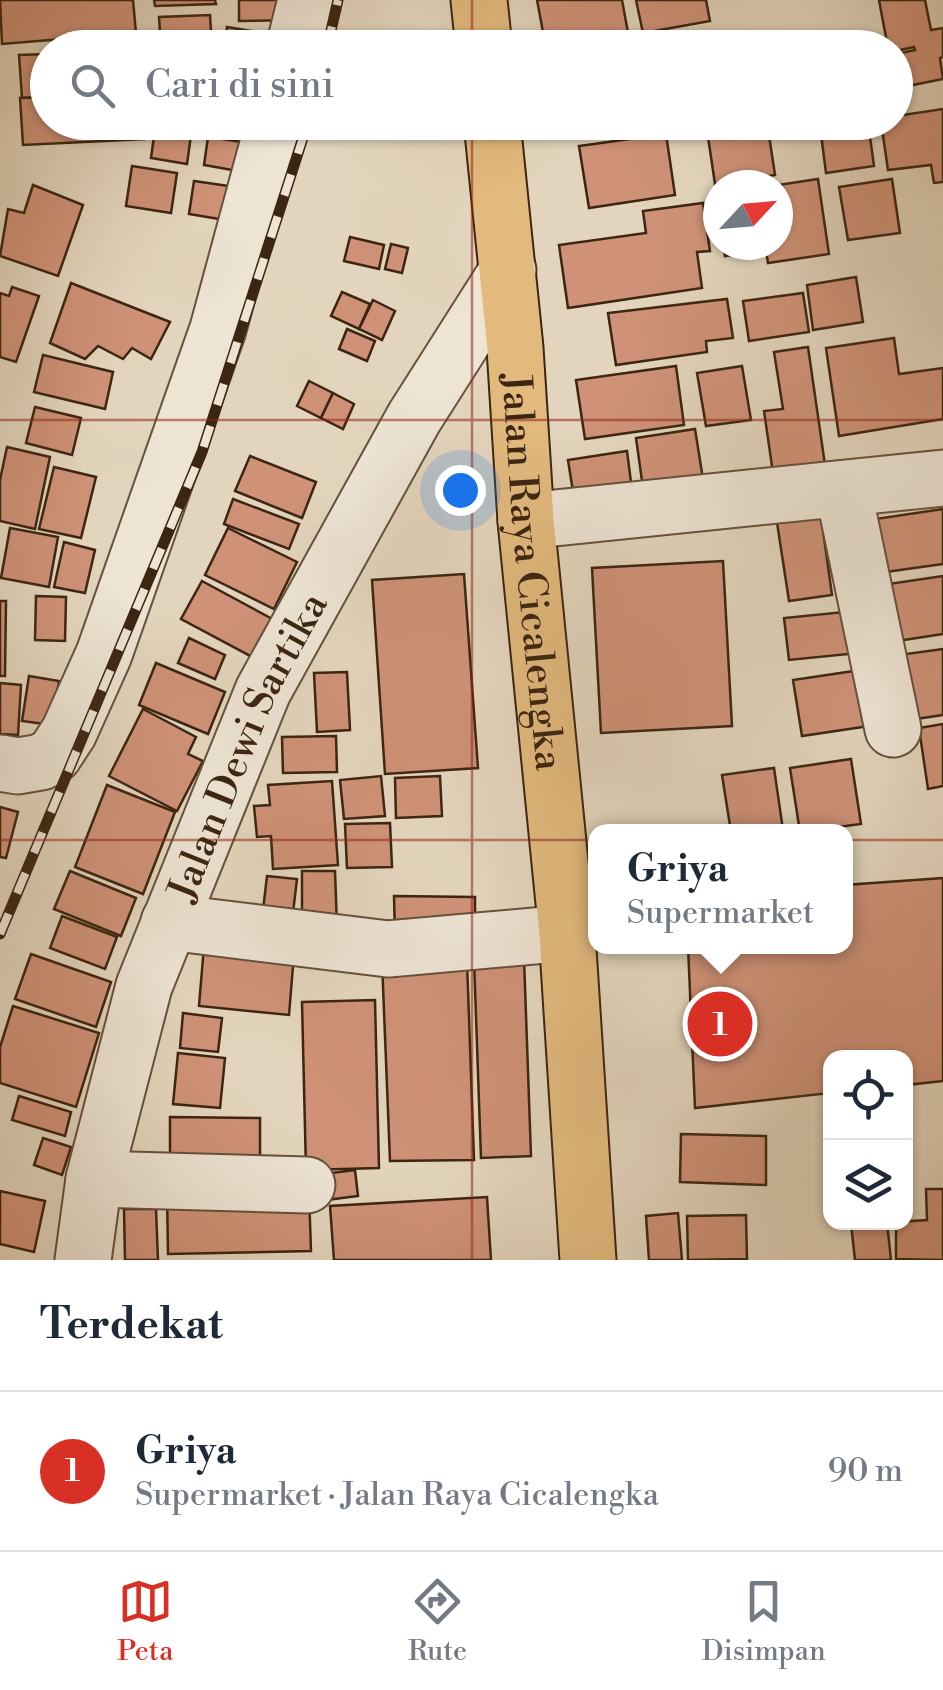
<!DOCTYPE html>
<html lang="id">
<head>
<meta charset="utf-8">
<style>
	:root { --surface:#fff; --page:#f6f6f7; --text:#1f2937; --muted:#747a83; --line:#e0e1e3; --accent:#d93025 }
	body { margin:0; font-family:"Libre Bodoni",serif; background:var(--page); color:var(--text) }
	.controls { position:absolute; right:30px; bottom:30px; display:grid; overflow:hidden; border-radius:20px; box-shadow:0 2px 8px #0004 }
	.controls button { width:90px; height:90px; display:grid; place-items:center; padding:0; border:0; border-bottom:2px solid var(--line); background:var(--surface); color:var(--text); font:50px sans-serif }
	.compass { position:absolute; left:703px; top:170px; width:90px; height:90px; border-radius:50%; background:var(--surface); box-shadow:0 2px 8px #0004; rotate:64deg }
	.you { position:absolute; left:460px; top:490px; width:35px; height:35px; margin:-25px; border:8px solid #fff; border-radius:50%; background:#1a73e8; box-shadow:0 0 0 15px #1a73e833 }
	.badge { display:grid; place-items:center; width:65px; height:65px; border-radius:50%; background:var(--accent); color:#fff; font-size:32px; font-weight:700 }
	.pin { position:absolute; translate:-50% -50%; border:5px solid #fff; box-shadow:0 2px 10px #0006 }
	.popup { position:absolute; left:588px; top:824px; width:265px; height:130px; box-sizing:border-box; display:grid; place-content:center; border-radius:20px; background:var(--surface); filter:drop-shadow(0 2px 8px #0005); font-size:32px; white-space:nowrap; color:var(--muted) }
	.popup b { font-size:38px; color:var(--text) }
	.popup::after { content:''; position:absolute; left:50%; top:100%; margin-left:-20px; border:20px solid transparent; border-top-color:var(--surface) }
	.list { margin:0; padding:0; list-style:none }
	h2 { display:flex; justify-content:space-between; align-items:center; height:130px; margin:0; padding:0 40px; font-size:42px }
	h2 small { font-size:32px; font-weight:400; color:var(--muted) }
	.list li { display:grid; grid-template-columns:65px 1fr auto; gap:30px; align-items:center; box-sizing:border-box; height:160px; padding:0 40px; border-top:2px solid var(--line) }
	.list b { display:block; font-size:38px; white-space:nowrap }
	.list p { margin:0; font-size:32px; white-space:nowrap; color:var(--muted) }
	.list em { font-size:32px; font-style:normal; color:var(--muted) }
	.icon { flex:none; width:55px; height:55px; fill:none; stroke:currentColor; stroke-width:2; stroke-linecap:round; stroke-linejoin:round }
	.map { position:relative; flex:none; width:943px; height:1260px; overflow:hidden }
	.search { position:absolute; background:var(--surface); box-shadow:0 2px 8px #0004; left:30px; right:30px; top:30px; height:110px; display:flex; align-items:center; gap:25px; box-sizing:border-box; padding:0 35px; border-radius:55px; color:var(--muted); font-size:38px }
	.sheet { height:290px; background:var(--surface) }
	nav { display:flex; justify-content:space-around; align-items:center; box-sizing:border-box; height:140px; border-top:2px solid var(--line); background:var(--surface); font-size:28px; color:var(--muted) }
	nav a { display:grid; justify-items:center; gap:5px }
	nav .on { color:var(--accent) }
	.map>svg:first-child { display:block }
	.building { fill:#cf9278; stroke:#3c2511; stroke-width:2.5 }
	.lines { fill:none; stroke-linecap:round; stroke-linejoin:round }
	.minor-casing { stroke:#66513c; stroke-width:59 }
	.major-casing { stroke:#3c2511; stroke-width:59 }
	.minor { stroke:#ede4d4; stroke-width:55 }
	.major { stroke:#e2ba7e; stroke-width:55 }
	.rail-casing { stroke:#3c2511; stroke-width:11 }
	.rail { stroke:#ede4d4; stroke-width:8; stroke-dasharray:22; stroke-linecap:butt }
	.grid { fill:none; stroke:#8f2418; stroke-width:2.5; stroke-opacity:0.55 }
	.labels { text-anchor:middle; stroke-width:9; stroke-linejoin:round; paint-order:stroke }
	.street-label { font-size:40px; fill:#3c2511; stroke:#ede4d4 }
</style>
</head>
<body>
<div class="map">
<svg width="943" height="1260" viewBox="0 0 943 1260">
	<rect width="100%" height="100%" fill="#e3d5bd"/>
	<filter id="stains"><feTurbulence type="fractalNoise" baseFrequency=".002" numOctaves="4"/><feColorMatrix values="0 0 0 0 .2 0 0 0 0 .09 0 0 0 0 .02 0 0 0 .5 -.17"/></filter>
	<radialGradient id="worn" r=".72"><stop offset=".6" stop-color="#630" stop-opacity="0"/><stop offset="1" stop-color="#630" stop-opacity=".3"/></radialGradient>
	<!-- building -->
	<g class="building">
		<path d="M0 0H133L136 33 2 44Z"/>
		<path d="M154 0H215L216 4 155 6Z"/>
		<path d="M239 0H296L297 20 239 21Z"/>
		<path d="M537 0H622L629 38 575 48H546Z"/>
		<path d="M636 0H706L710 21 643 33Z"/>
		<path d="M879 0H925L931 30 943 28V57L940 58 943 79 903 87 896 54 915 50 914 47 896 51V48H888Z"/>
		<path d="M210 15 212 48H161L159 17Z"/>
		<path d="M227 27 288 37 286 48H224Z"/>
		<path d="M846 32 848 48H796L795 39Z"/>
		<path d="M730 39 732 48 675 46Z"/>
		<path d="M48 54V97L22 98 19 55Z"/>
		<path d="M48 97V122H144L145 139 23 145 20 98Z"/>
		<path d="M943 109V182L934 183 931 165 888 170 881 122H896V116Z"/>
		<path d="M580 122H644L582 131Z"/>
		<path d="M767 122 775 175 715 184 707 130Z"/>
		<path d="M845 122H868L874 166 826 173 820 126Z"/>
		<path d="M155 129 191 135 187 164 151 158Z"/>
		<path d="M666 134 675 195 589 208 579 146Z"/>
		<path d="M208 137 243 142 238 171 204 165Z"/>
		<path d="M132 166 177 173 171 213 126 206Z"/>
		<path d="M818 179 829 254 768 263 765 245H778V185Z"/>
		<path d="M892 179 900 233 848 240 839 187Z"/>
		<path d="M194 181 236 187 231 221 189 214Z"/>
		<path d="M33 185 83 205 58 276 0 256 8 209 24 213Z"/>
		<path d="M703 203 710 251 697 252 702 288 568 308 559 245 646 233 643 211Z"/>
		<path d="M350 237 384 245 379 269 344 261Z"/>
		<path d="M391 244 408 248 402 273 385 269Z"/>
		<path d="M723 245H759L760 251 725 256Z"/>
		<path d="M856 277 863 322 813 330 807 285Z"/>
		<path d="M71 283 170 322 151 359 132 348 123 359 98 346 85 359 50 343Z"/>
		<path d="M12 287 39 296 16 362 0 357V293L9 296Z"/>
		<path d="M342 292 370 304 359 329 331 316Z"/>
		<path d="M803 293 809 332 749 341 743 301Z"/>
		<path d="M727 299 733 338 706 341 707 352 616 365 608 313Z"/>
		<path d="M373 300 395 311 382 340 359 329Z"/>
		<path d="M347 329 375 341 367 361 339 349Z"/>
		<path d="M894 338 899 374 943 368V419L839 436 826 348Z"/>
		<path d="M808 347 825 465 773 473 764 411 783 409 774 352Z"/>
		<path d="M43 355 113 372 105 409 34 392Z"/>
		<path d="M676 366 684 425 585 439 576 380Z"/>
		<path d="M742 366 751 420 706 426 697 373Z"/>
		<path d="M309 381 333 393 321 418 297 406Z"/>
		<path d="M333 393 354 404 343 429 321 418Z"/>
		<path d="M35 407 81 418 72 455 26 443Z"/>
		<path d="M695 429 703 479 643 488 636 438Z"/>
		<path d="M7 447 50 457 35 529 0 521V480Z"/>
		<path d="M627 451 632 490 574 498 568 460Z"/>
		<path d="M250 456 316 482 302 518 235 491Z"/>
		<path d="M54 467 96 477 81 538 39 529Z"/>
		<path d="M233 499 299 524 289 549 224 524Z"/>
		<path d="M820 509 832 595 789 601 776 516Z"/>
		<path d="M943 509V564L871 574 862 521Z"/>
		<path d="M10 528 58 537 49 587 1 578Z"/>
		<path d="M228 528 297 562 274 609 205 575Z"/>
		<path d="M64 542 95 550 85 593 54 587Z"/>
		<path d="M723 561 732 726 601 733 592 568Z"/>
		<path d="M464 574 478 768 385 774 372 580Z"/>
		<path d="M943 576V634L884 643 875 586Z"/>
		<path d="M202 581 276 621 256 659 181 619Z"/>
		<path d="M36 596 66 597 65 641 35 640Z"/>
		<path d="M0 601H6L5 676H0Z"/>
		<path d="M844 612 849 654 789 660 784 618Z"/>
		<path d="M189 638 225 655 215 679 178 663Z"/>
		<path d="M943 649V715L916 719 906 654Z"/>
		<path d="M156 663 225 692 208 734 139 705Z"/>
		<path d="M874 668 883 724 802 736 793 680Z"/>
		<path d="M347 672 350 730 317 732 314 673Z"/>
		<path d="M29 676 59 681 52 725 22 721Z"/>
		<path d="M0 683 21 685 18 735 0 734Z"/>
		<path d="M143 709 196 737 188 754 203 761 177 811 109 776Z"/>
		<path d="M943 724V786L928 789 919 728Z"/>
		<path d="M336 736 337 772 283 773 282 737Z"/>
		<path d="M851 759 861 824 800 832 790 768Z"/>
		<path d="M774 768 783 830 731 832 722 775Z"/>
		<path d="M381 776 385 816 344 819 340 780Z"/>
		<path d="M440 776 442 816 396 818 395 778Z"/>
		<path d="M332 781 338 865 273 869 271 836 257 837 254 806 270 805 268 785Z"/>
		<path d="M107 785 175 812 143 894 75 867Z"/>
		<path d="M0 807 18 812 6 858 0 857Z"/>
		<path d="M390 823 392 867 347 868 345 824Z"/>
		<path d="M70 871 136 898 121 936 54 909Z"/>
		<path d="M302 871H335L337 927H302Z"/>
		<path d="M267 876 297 879 291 930 261 927Z"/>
		<path d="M943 878V1081L906 1085V1058H830V1093L695 1108 688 946H845V885Z"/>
		<path d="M394 896 475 897V935H395Z"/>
		<path d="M62 916 117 937 105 969 50 948Z"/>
		<path d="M204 946 294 954 289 1015 199 1006Z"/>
		<path d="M31 954 111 982 96 1027 15 999Z"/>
		<path d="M524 958 531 1156 481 1158 474 960Z"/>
		<path d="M382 961H467L474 1160 390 1161Z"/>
		<path d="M375 1000 379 1168 306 1170 302 1002Z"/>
		<path d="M13 1006 99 1033 76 1107 0 1083V1047Z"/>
		<path d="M183 1013 222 1018 218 1052 180 1048Z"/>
		<path d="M178 1053 225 1058 220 1108 173 1104Z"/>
		<path d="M19 1096 71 1112 65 1136 12 1120Z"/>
		<path d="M170 1117 260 1118V1172L170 1171Z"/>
		<path d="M681 1134 766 1136V1185L680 1182Z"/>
		<path d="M43 1138 71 1147 62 1175 34 1165Z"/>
		<path d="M355 1170 358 1196 326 1200 323 1174Z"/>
		<path d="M926 1189H943V1260L896 1259V1222L927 1220Z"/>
		<path d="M0 1191 45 1201 34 1252 0 1244Z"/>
		<path d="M309 1192 311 1251 168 1254 167 1194Z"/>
		<path d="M487 1197 491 1260H334L330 1206Z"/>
		<path d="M124 1209H156L158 1260H125Z"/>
		<path d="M678 1213 682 1260H649L646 1216Z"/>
		<path d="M746 1215 747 1259 688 1260 687 1216Z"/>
		<path d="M887 1222 891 1260H855L851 1224Z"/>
	</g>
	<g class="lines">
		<!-- minor casing -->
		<g class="minor-casing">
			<g id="minor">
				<path d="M294 48 306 0"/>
				<path d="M843 489 893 729"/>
				<path d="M526 521 943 478"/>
				<path d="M0 763 18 766 41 762 54 755 69 732 104 654 218 329 274 122"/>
				<path d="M169 922 388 949 567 933"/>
				<path d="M94 1179 307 1185"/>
				<path id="s1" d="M83 1260 94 1179 144 986 263 691 414 418 508 270"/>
			</g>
		</g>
		<!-- major casing -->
		<g class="major-casing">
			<g id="major">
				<path d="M479 0 484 48"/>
				<path id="s2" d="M492 122 515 348 526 521 567 933 588 1260"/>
			</g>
		</g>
		<!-- minor -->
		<use href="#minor" class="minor"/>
		<!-- major -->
		<use href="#major" class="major"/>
		<!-- rail casing -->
		<g class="rail-casing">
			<g id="rail">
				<path d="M327 48 338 0"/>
				<path d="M0 934 202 452 308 122"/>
			</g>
		</g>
		<!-- rail -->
		<use href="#rail" class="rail"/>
	</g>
	<!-- grid -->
	<path class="grid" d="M472 0V48M472 122V1260M0 420H943M0 840H943"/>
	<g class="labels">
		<!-- street labels -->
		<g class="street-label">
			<text dy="14" stroke="none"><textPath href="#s2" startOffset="452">Jalan Raya Cicalengka</textPath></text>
			<text dy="14" stroke="none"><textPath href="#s1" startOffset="542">Jalan Dewi Sartika</textPath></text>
		</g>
	</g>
	<rect width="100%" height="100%" filter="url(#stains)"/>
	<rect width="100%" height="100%" fill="url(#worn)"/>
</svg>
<div class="controls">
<button><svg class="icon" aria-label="locate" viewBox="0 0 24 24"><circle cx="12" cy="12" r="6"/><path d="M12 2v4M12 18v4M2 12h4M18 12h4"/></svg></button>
<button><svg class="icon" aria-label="layers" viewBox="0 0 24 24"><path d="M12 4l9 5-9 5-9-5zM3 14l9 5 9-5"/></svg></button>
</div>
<svg class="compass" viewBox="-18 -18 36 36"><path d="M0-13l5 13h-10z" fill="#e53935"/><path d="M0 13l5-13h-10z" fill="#747a83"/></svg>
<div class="you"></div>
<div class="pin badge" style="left:720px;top:1024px">1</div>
<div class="popup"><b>Griya</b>Supermarket</div>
<div class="search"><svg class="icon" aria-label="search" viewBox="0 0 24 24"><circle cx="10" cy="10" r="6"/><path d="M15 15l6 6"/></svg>Cari di sini</div>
</div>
<section class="sheet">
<h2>Terdekat<small></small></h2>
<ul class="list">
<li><span class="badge">1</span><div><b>Griya</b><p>Supermarket · Jalan Raya Cicalengka</p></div><em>90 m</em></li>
</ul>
</section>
<nav>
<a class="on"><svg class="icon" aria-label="map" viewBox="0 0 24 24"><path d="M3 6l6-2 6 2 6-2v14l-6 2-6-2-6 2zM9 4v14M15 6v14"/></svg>Peta</a>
<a><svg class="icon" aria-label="directions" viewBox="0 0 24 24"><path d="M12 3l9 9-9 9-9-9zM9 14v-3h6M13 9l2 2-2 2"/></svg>Rute</a>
<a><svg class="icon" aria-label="saved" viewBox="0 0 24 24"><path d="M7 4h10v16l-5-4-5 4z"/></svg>Disimpan</a>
</nav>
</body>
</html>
